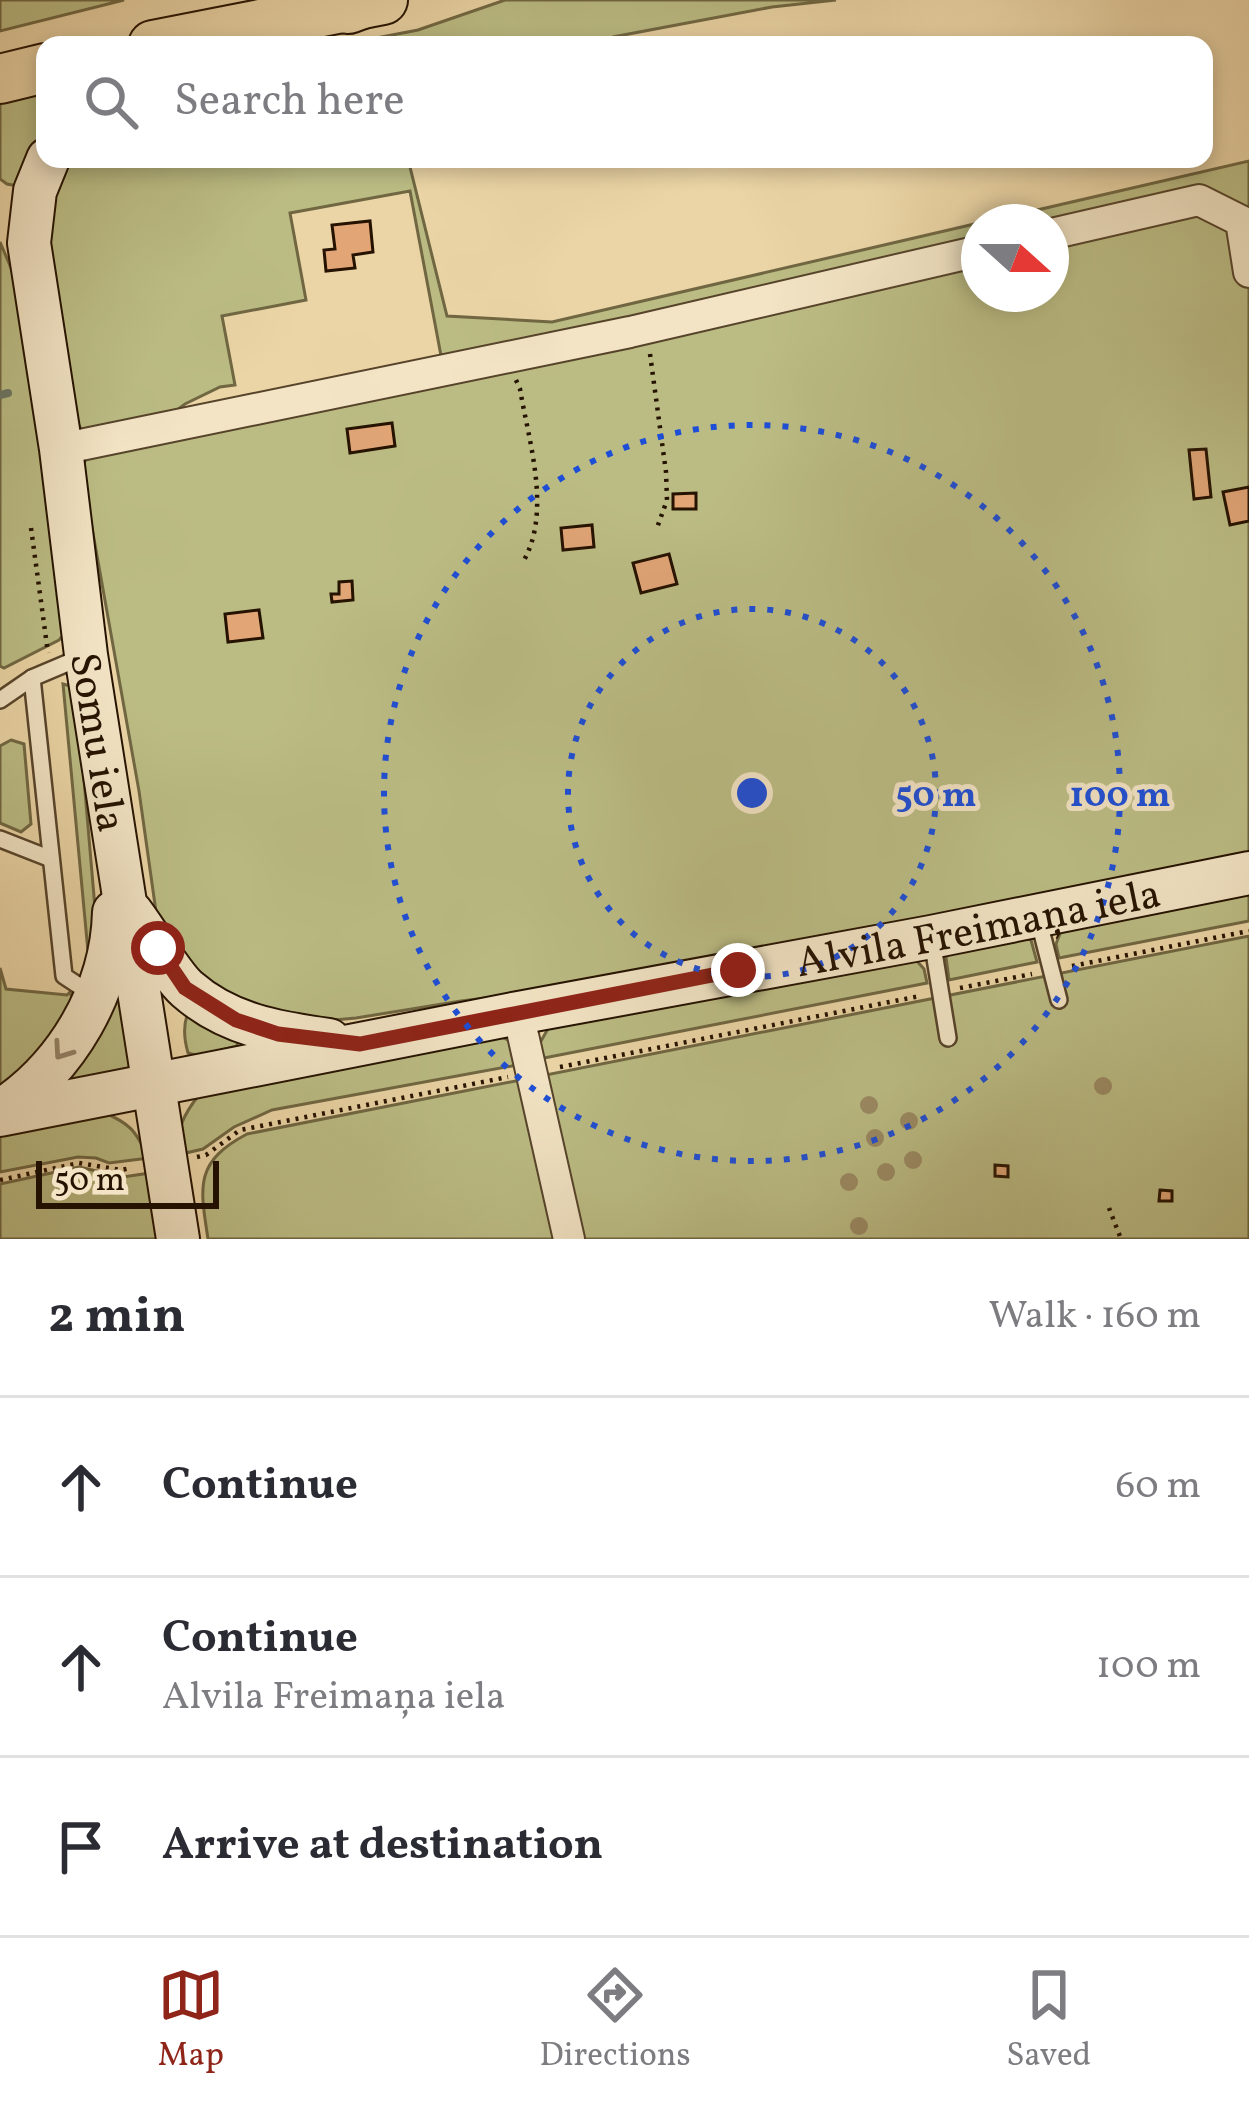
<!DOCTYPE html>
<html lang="en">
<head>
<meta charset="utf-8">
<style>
	:root { --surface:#fff; --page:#f7f7f7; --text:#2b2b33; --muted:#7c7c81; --line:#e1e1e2; --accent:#8f2418 }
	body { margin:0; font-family:Vollkorn,serif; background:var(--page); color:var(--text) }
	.compass { position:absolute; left:961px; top:204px; width:108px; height:108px; border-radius:50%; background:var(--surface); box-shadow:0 6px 18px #0003; rotate:111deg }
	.scale { position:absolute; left:36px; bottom:30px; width:183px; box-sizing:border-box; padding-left:12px; border:6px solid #251200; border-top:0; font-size:33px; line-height:42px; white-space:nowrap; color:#251200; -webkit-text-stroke:9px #f2e4c5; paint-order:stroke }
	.stop { position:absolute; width:36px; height:36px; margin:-27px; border:9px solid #8f2418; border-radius:50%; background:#fff }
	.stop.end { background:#8f2418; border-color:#fff; box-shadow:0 3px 12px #0008 }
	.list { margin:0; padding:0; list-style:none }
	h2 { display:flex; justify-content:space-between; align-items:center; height:156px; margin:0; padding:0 48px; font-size:51px }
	h2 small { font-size:39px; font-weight:400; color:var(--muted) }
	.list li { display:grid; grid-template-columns:78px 1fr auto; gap:36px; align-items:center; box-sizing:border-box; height:180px; padding:0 48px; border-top:3px solid var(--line) }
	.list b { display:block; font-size:45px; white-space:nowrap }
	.list p { margin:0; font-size:39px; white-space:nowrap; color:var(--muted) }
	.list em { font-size:39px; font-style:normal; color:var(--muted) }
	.icon { flex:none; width:66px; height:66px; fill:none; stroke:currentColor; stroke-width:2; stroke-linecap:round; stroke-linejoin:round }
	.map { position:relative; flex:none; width:1249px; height:1239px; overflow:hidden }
	.search { position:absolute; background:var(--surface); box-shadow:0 6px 18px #0003; left:36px; right:36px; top:36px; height:132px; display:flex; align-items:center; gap:30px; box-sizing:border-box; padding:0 42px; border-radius:24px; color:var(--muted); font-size:45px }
	.sheet { height:696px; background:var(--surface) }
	nav { display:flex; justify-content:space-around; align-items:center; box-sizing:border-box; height:168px; border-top:3px solid var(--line); background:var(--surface); font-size:33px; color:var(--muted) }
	nav a { display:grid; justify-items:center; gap:6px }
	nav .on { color:var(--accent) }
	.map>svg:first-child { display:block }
	.green { fill:#bbbc84; stroke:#706742; stroke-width:3 }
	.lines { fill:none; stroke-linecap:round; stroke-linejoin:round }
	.stream { stroke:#6a7663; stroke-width:8 }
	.building { fill:#e1a576; stroke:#251200; stroke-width:3 }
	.lane-casing { stroke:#56432a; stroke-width:20 }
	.street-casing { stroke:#56432a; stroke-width:34 }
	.secondary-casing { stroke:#251200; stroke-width:46 }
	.primary-casing { stroke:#251200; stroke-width:52 }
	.highway-casing { stroke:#251200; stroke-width:58 }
	.path { stroke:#251200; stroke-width:4.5; stroke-dasharray:3 6; stroke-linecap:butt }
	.lane { stroke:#f2e4c5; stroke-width:15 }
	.street { stroke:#f2e4c5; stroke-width:30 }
	.secondary { stroke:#f2e4c5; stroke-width:42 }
	.primary { stroke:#ebd5a6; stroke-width:48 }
	.highway { stroke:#ebd5a6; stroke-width:54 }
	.tree { fill:#9b8b64 }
	.oneway { stroke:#96866c }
	.route { stroke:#8f2418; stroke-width:15 }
	.ring { fill:none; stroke:#1d4ed8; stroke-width:6; stroke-dasharray:6 12 }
	.labels { text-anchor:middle; stroke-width:10; stroke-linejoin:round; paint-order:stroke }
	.street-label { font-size:42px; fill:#251200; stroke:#f2e4c5 }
	.centre { fill:#1d4ed8; stroke:#f2e4c5; stroke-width:6 }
	.ring-label { font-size:36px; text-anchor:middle; font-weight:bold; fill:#1d4ed8; stroke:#f2e4c5; stroke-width:10; stroke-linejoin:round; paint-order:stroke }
</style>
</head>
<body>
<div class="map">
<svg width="1249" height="1239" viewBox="0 0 1249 1239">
	<rect width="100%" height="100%" fill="#ebd5a6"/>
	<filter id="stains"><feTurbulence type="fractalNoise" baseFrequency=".00167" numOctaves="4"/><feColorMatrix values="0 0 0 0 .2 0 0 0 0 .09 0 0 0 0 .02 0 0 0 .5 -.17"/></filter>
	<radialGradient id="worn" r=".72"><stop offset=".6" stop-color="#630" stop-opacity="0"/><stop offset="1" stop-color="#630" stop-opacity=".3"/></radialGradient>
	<!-- green -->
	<g class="green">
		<path d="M0 0H124L0 31Z"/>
		<path d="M505 0H836L772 7 613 37 604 45H340L418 30Z"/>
		<path d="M45 88V136L18 186 7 184 0 179V99Z"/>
		<path d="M69 159H408L447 316 552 322 979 223V294H1051V222H985L1249 161V854L617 982 461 1001 356 1018 278 1025 178 962 157 919 139 791 81 466 91 454 442 361 410 191 290 213 306 300 222 316 235 385 220 387 185 404 161 422 82 431 72 412 45 208Z"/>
		<path d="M0 242 14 275 49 445 66 632 59 640 4 668 0 666Z"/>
		<path d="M63 684 74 687 77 698 95 908 90 973Z"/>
		<path d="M11 740 24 744 31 824 21 832 0 823V746Z"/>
		<path d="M1249 893V921L1059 958 1056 944 1061 931Z"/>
		<path d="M1249 936V1239H208C200 1187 194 1162 247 1134Z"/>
		<path d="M1020 937 1031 940 1037 962 949 980 946 957 955 949Z"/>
		<path d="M916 960 924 969 927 983 539 1059 537 1048 549 1027Z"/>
		<path d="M0 968 6 989 67 995 70 992 74 1004 57 1041 0 1093Z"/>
		<path d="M117 987 134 1067 61 1082Z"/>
		<path d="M190 1009 238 1033 237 1046 199 1056 188 1053C184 1039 182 1023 190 1009Z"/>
		<path d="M499 1036 515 1043 517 1065 272 1110 234 1127 203 1149 177 1155C177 1129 183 1115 199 1095Z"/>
		<path d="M101 1111C131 1124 135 1130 149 1158L109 1163 96 1158 78 1157 0 1172V1130Z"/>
		<path d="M79 1167 123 1177 150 1173 161 1239H0V1184Z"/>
	</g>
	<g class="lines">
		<!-- stream -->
		<path class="stream" d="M0 395 8 393"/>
	</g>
	<!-- building -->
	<g class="building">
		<path d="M370 221 373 252 353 255 355 268 326 271 324 250 335 249 332 225Z"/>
		<path d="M392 423 395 446 350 453 347 429Z"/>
		<path d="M1206 449 1211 497 1194 499 1189 450Z"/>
		<path d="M1249 487V521L1230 525 1223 492Z"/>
		<path d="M696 493V509H673V494Z"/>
		<path d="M592 525 594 547 563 550 561 528Z"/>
		<path d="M669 554 677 584 641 593 633 563Z"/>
		<path d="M352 581 353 600 332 602 331 594H339V582Z"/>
		<path d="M259 610 263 638 228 642 225 614Z"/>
		<path d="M995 1165 1008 1166V1177L995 1176Z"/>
		<path d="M1160 1190 1172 1191V1201H1159Z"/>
	</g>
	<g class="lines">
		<!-- lane casing -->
		<g class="lane-casing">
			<g id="lane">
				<path d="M32 678 64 976 93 995"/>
				<path d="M0 700 32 678 84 656"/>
				<path d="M0 839 51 859"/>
				<path d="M1038 918 1059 1000"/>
				<path d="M932 940 948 1038"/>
			</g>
		</g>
		<!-- street casing -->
		<g class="street-casing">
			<g id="street">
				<path d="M1051 234 1199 200 1241 221 1249 272"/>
				<path d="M61 449 630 332 979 251"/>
				<path d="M518 1013 569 1239"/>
			</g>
		</g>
		<!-- secondary casing -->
		<g class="secondary-casing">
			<g id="secondary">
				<path id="s1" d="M48 159 35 191 29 243 61 449 86 655 178 1239"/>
				<path d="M131 912C146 931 171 975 187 989 228 1025 278 1033 329 1040"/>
				<path d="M2 1110C67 1067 112 991 114 912"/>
				<path id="s2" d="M0 1115 518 1013 931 937 1249 873"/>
			</g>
		</g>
		<!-- primary casing -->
		<g class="primary-casing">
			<g id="primary">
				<path d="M153 45 383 0"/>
				<path d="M0 79 45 68"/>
			</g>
		</g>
		<!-- highway casing -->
		<g class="highway-casing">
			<path id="highway" d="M348 6 364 0"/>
		</g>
		<!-- path -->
		<g class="path">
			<path d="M650 354 666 472 667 500 657 528"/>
			<path d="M516 380 520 389C529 443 552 512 523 562"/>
			<path d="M31 528 48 653"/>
			<path d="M1072 966 1249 931"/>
			<path d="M960 988 1032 974"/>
			<path d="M560 1067 920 996"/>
			<path d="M197 1157 206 1155 240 1130 508 1077"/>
			<path d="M0 1180 79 1163 121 1170 131 1168"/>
			<path d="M1109 1208 1121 1239"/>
		</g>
		<!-- lane -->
		<use href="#lane" class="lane"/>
		<!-- street -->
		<use href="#street" class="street"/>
		<!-- secondary -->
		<use href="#secondary" class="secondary"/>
		<!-- primary -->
		<use href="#primary" class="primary"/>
		<!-- highway -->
		<use href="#highway" class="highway"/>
	</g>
	<!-- trees -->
	<g class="tree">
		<circle cx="1103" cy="1086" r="9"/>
		<circle cx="869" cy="1105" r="9"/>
		<circle cx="909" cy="1121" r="9"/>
		<circle cx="875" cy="1138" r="9"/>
		<circle cx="913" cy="1160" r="9"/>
		<circle cx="886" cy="1172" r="9"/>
		<circle cx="849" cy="1182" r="9"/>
		<circle cx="859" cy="1226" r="9"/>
	</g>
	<!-- one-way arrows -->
	<defs><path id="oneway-chevron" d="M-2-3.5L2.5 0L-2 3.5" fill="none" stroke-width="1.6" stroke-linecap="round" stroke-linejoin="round" transform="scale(3)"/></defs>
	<use class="oneway" href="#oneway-chevron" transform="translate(62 1051) rotate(125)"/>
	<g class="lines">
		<!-- route -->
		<path class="route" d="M158 948 185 988 236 1020 278 1034 360 1044 738 970"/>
	</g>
	<!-- distance rings -->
	<g class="ring">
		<circle cx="752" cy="793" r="184"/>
		<circle cx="752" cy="793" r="368"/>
	</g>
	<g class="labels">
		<!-- street labels -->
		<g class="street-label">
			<text dy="15" stroke="none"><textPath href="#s1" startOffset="591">Somu iela</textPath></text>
			<text dy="15" stroke="none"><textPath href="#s2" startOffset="996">Alvila Freimaņa iela</textPath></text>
		</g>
	</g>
	<circle cx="752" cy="793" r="18" class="centre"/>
	<g class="ring-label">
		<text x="936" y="806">50 m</text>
		<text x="1120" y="806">100 m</text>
	</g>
	<rect width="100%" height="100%" filter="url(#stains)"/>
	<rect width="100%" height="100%" fill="url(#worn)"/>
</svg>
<svg class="compass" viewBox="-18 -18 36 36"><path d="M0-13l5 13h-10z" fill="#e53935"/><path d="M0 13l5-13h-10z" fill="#7c7c81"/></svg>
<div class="scale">50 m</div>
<div class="stop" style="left:158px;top:948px"></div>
<div class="stop end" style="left:738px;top:970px"></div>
<div class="search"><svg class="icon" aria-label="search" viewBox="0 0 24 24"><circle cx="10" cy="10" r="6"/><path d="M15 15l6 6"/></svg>Search here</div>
</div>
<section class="sheet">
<h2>2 min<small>Walk · 160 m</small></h2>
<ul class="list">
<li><svg class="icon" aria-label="ahead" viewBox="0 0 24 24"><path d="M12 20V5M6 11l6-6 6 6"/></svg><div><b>Continue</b></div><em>60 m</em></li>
<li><svg class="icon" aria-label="ahead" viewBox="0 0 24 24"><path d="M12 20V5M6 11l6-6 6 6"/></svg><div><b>Continue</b><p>Alvila Freimaņa iela</p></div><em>100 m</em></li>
<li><svg class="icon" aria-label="arrive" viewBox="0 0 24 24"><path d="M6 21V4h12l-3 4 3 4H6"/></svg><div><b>Arrive at destination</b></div></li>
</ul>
</section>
<nav>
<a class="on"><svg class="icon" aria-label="map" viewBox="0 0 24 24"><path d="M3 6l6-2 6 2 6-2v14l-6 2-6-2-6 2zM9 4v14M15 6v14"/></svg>Map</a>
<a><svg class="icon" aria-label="directions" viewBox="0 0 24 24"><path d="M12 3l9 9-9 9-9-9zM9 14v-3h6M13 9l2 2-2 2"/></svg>Directions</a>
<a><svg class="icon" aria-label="saved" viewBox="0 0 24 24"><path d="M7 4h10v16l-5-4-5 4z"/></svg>Saved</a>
</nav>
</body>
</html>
